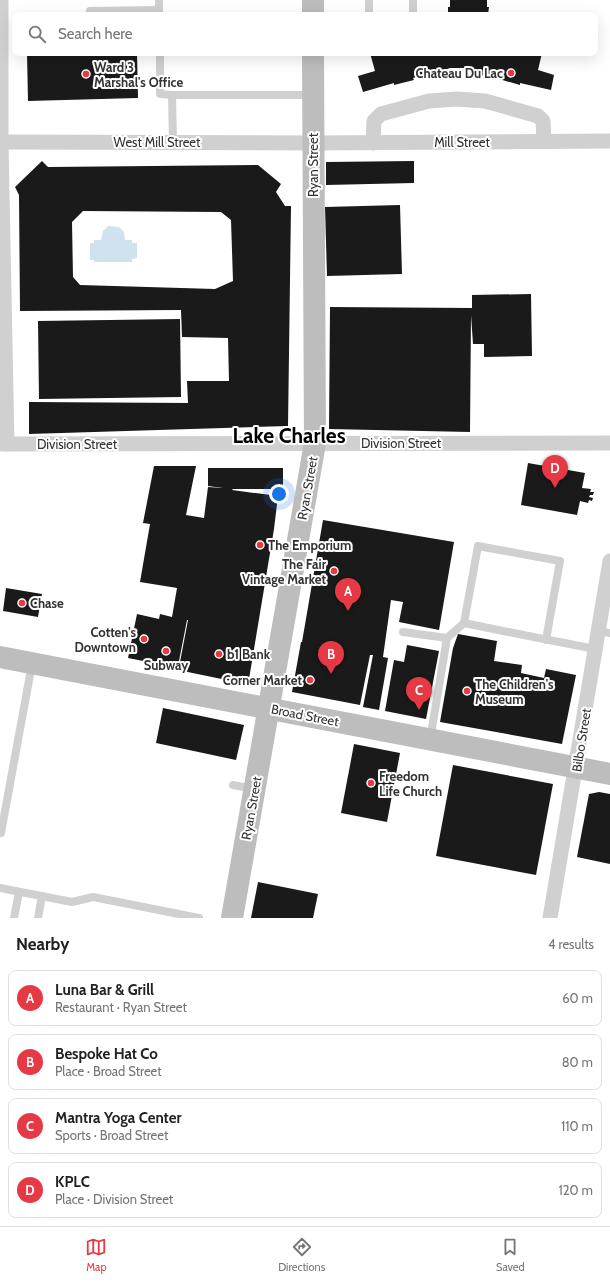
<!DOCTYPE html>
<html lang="en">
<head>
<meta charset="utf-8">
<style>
	:root { --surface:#fff; --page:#f6f6f6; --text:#222; --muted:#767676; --line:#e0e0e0; --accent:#e63946 }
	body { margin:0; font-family:Cabin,sans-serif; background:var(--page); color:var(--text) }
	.you { position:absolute; left:279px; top:494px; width:14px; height:14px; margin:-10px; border:3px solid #fff; border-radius:50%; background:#1a73e8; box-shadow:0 0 0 6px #1a73e833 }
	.badge { display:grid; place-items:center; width:26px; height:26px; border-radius:50%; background:var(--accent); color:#fff; font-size:13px; font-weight:700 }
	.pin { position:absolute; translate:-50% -33px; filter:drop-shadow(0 1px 2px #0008) }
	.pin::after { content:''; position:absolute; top:21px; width:14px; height:12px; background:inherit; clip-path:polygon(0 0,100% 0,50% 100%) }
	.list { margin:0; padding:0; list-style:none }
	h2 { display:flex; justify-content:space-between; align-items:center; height:52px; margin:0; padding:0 16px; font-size:17px }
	h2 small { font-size:13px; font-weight:400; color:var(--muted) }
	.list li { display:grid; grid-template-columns:26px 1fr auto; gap:12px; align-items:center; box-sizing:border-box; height:56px; margin:0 8px 8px; padding:0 8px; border:1px solid var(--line); border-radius:8px }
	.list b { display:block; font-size:15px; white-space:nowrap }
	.list p { margin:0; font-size:13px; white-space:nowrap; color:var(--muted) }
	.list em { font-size:13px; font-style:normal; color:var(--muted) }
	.icon { flex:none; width:22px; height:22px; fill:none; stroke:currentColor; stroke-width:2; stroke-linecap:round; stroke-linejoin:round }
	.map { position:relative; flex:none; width:610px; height:918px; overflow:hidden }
	.search { position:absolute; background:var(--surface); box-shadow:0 4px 16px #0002; left:12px; right:12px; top:12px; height:44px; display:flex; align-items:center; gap:10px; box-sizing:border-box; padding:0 14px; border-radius:8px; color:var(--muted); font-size:15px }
	.sheet { height:308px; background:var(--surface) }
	nav { display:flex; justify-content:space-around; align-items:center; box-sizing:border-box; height:56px; border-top:1px solid var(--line); background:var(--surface); font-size:11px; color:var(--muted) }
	nav a { display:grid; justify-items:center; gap:2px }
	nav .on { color:var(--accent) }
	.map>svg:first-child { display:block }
	.water { fill:#cfe2ee }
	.building { fill:#1a1a1a; fill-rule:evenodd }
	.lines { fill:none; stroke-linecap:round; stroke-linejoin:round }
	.lane { stroke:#d0d0d0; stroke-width:8 }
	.street { stroke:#d0d0d0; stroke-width:15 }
	.secondary { stroke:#bdbdbd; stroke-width:22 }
	.poi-dot { fill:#e63946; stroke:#fff; stroke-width:1.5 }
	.labels { text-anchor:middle; stroke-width:4; stroke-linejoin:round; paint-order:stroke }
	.poi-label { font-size:13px; font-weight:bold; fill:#333; stroke:#fff; text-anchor:start }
	.street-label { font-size:13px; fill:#333; stroke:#fff }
	.town-label { font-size:21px; font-weight:bold; fill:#000; stroke:#fff }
</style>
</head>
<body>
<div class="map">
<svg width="610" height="918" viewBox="0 0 610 918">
	<rect width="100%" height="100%" fill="#fff"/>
	<!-- water -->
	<path class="water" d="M108 226 119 227 124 232 125 240H132V243H137V258L132 259V262H94V260H90V243H94V240H101L103 231Z"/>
	<!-- building -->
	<g class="building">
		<path d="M450 0H487V7H489L488 15H448V7H450Z"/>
		<path d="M27 53H137L138 98 28 101Z"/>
		<path d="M370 53H542L538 70 554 75 551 90 520 83V85L499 79 500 77 489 74 488 77 469 72V70L464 68H450L444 70V72L425 77 424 75 413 78 414 80 394 85V83L363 92 358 76 375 71Z"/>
		<path d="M42 161 48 167 258 165 281 184 276 192 285 206H291L288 426 29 434V402L188 403 187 381H229L228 338 182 337 181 310 20 311 19 195 15 187ZM83 211 221 212 231 220 233 281 215 289 80 285 73 277 72 222Z"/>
		<path d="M414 161V183L326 185V162Z"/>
		<path d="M400 205 402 274 327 276 325 207Z"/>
		<path d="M531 294 532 356 484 357V344H473L471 315 470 432 329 429 330 307 472 308V295Z"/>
		<path d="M180 319 181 397 39 399 38 321Z"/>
		<path d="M528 463 585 473 582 488 591 489 590 492H594L593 495H590L589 497 593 498 592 501 589 500 588 503 580 501 577 515 521 505Z"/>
		<path d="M154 466H196L186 515 204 518 208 487 223 488 208 486V468H283V489H233L232 490 278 496 274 529 249 679 241 683 178 670V668L128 658 137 614 159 619 160 614 172 617 177 588 140 582 150 524 143 523ZM187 620H188L180 662 179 661Z"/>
		<path d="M323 520 454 542 439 630 399 622 403 602 391 600 383 657 388 658 379 710 363 707 373 655H370L360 705 292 692 301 642H302Z"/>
		<path d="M6 588 42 594 38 617 3 611Z"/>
		<path d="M458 634 497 641 494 661 522 665 521 673 544 678 546 669 576 675 562 744 440 722 453 648Z"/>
		<path d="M407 645 439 651 426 719 385 711 394 660 404 662Z"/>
		<path d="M163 708 244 725 236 760 156 743Z"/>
		<path d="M354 744 400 753 387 822 341 813Z"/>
		<path d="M453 765 553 784 536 875 436 856Z"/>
		<path d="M599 792 610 794V864L577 857 589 794Z"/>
		<path d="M258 882 318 894 313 918H251Z"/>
	</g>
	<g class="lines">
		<!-- lane -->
		<g class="lane">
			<path d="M159 0V14"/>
			<path d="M413 0V15"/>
			<path d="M90 11 159 10"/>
			<path d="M369 15V0"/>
			<path d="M160 53V94L172 95 173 143"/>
			<path d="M172 95H313"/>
			<path d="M599 631 610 633"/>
			<path d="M403 632 447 638"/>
			<path d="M546 640 560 561 478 546 464 623C508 632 552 641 596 649"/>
			<path d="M430 740 447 638 464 623"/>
			<path d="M233 785 254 789"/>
			<path d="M1 833 32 664"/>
			<path d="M0 888 72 902 93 897 199 918"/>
			<path d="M14 918 19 892"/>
			<path d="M38 918 42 896"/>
		</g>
		<!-- street -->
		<g class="street">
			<path d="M1 0V142L7 444"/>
			<path d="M0 142 313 143 610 141"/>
			<path d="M373 143 374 121 381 114 429 101 457 99 485 101 538 116 543 121 544 141"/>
			<path d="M0 444 610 443"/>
			<path d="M550 918 610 561"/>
		</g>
		<!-- secondary -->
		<g class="secondary">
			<path d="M313 0V15"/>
			<path d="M0 657 610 774"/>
			<path d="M232 918 315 443 313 53"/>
		</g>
	</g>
	<!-- markers -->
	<g class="poi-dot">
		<circle cx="511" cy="73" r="4"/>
		<circle cx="86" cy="74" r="4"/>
		<circle cx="260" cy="545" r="4"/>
		<circle cx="334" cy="571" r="4"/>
		<circle cx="22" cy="603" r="4"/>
		<circle cx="144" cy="639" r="4"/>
		<circle cx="166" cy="651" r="4"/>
		<circle cx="219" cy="654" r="4"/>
		<circle cx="310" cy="680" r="4"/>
		<circle cx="467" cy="691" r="4"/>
		<circle cx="371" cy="783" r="4"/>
	</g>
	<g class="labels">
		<!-- poi labels -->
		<g class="poi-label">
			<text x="94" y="72">Ward 3<tspan x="94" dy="15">Marshal's Office</tspan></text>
			<text x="503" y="78" text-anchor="end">Chateau Du Lac</text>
			<text x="268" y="550">The Emporium</text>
			<text x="326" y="569" text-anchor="end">The Fair<tspan x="326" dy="15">Vintage Market</tspan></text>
			<text x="30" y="608">Chase</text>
			<text x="136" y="637" text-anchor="end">Cotten's<tspan x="136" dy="15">Downtown</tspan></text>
			<text x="227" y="659">b1 Bank</text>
			<text x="166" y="670" text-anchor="middle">Subway</text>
			<text x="302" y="685" text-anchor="end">Corner Market</text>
			<text x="475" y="689">The Children's<tspan x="475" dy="15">Museum</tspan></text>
			<text x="379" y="781">Freedom<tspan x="379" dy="15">Life Church</tspan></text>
		</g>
		<!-- street labels -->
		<g class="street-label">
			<text x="157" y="147">West Mill Street</text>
			<text x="462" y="147">Mill Street</text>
			<text transform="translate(313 165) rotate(-90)" y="5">Ryan Street</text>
			<text x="401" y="448">Division Street</text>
			<text x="77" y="449">Division Street</text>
			<text transform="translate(307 488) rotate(-80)" y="5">Ryan Street</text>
			<text transform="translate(305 715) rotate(11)" y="5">Broad Street</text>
			<text transform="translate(581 740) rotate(-81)" y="5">Bilbo Street</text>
			<text transform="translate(251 808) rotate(-80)" y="5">Ryan Street</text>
		</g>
		<!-- town labels -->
		<g class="town-label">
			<text x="289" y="443">Lake Charles</text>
		</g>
	</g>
</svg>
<div class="you"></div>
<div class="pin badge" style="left:348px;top:611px">A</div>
<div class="pin badge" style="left:331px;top:674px">B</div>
<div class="pin badge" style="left:419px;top:710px">C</div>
<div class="pin badge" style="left:555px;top:488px">D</div>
<div class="search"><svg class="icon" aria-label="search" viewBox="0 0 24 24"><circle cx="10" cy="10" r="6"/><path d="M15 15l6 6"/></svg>Search here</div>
</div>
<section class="sheet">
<h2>Nearby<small>4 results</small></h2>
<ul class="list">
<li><span class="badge">A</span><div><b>Luna Bar &amp; Grill</b><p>Restaurant · Ryan Street</p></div><em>60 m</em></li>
<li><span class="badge">B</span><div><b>Bespoke Hat Co</b><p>Place · Broad Street</p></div><em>80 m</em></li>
<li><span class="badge">C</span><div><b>Mantra Yoga Center</b><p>Sports · Broad Street</p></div><em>110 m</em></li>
<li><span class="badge">D</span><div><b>KPLC</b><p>Place · Division Street</p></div><em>120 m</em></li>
</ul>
</section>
<nav>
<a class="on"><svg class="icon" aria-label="map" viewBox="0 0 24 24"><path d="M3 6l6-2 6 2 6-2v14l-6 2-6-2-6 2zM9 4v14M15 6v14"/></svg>Map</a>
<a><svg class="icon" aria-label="directions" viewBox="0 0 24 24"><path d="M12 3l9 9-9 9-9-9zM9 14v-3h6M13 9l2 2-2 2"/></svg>Directions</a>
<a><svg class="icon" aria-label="saved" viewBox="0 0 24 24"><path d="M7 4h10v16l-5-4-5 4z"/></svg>Saved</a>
</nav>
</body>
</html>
